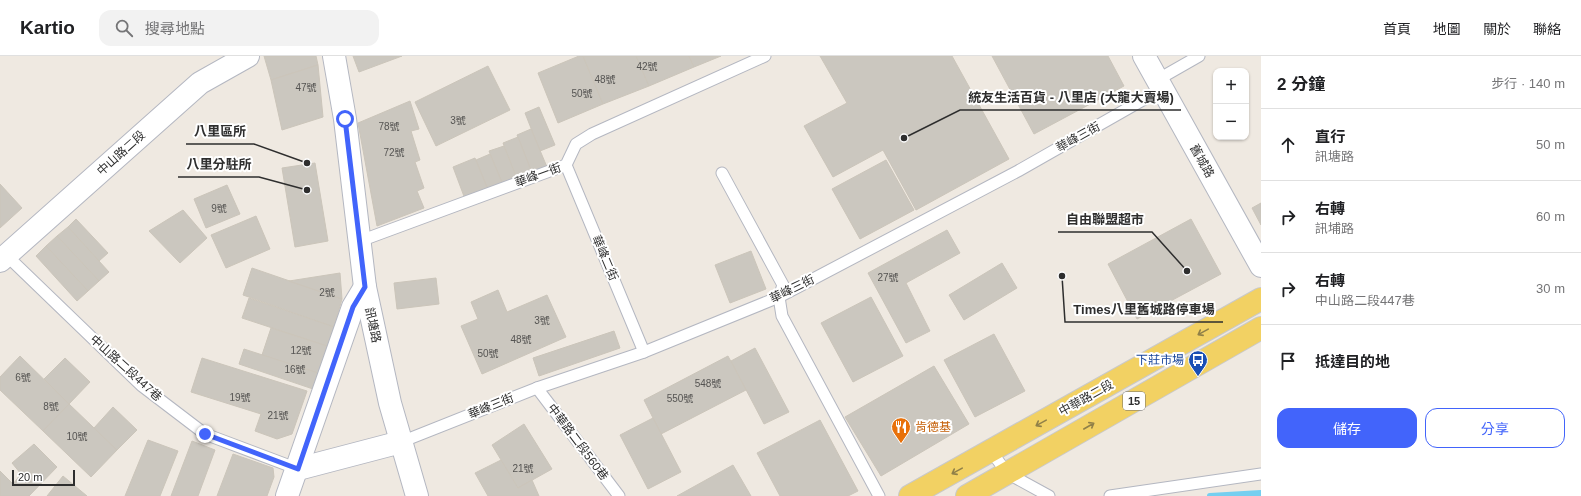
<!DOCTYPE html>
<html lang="zh-TW">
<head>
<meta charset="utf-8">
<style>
	:root { --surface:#fff; --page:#f2f2f2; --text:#202124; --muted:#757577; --line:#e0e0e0; --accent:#4264fb }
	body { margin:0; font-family:Arial,"Noto Sans TC",sans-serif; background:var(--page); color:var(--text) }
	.controls { position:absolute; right:12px; top:12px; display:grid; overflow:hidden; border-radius:8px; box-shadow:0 1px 3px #0004 }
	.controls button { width:36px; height:36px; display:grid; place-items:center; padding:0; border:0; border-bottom:1px solid var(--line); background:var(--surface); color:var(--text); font:20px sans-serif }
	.scale { position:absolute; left:12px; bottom:10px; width:63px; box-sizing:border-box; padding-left:4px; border:2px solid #2e2e2e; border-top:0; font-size:11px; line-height:14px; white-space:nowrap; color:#2e2e2e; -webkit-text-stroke:3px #fff; paint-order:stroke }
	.stop { position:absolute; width:12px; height:12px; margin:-9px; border:3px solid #4264fb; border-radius:50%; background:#fff }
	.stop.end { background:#4264fb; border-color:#fff; box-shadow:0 1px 4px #0008 }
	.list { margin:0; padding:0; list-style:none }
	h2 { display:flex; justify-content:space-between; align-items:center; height:52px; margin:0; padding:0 16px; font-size:17px }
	h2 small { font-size:13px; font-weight:400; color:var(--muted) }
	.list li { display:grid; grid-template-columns:26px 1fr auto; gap:12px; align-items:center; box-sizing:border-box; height:72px; padding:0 16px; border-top:1px solid var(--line) }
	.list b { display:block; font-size:15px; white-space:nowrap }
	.list p { margin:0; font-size:13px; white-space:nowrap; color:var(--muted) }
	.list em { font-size:13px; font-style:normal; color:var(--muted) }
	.actions { display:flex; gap:8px; padding:12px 16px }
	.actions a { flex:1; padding:9px 0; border:1px solid var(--accent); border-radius:12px; text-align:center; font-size:14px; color:var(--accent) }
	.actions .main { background:var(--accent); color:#fff }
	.icon { flex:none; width:22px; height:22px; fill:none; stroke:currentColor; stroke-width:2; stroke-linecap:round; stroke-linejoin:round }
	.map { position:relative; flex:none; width:1261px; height:440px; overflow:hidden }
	header { display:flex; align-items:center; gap:24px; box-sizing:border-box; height:56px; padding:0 20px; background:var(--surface); border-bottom:1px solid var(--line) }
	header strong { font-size:19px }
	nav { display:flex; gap:22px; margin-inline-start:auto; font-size:14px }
	.search { width:280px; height:36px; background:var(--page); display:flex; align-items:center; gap:10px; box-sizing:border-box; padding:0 14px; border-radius:12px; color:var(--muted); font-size:15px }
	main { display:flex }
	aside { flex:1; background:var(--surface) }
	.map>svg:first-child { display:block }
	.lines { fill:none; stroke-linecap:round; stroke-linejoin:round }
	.stream { stroke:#75cff0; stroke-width:6 }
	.building { fill:#cbc7bf; stroke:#cbc5ba }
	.lane-casing { stroke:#b4b7c1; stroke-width:13 }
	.street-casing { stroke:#b4b7c1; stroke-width:24 }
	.secondary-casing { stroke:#b4b7c1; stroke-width:24 }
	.primary-casing { stroke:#c9c9c9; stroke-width:24 }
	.lane { stroke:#fff; stroke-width:11 }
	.street { stroke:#fff; stroke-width:22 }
	.secondary { stroke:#fff; stroke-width:22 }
	.primary { stroke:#f2d163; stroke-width:22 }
	.oneway { stroke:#908048 }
	.route { stroke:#4264fb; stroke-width:5 }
	.labels { text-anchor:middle; stroke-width:4; stroke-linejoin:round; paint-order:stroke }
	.number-label { font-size:10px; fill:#555452 }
	.shield { fill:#fff; stroke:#6d6d6d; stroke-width:1 }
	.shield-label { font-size:11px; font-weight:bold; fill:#2e2e2e }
	.street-label { font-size:12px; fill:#2e2e2e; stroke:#fff }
	.transit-label { font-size:12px; fill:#164399; stroke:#fff; text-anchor:end }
	.food-label { font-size:12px; fill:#c56008; stroke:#fff; text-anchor:start }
	.leader { fill:none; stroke:#2e2e2e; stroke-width:1.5 }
	.callout-dot { fill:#2e2e2e; stroke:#fff; stroke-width:1.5 }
	.callout-label { font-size:13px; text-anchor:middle; font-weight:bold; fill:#2e2e2e; stroke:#fff; stroke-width:4; stroke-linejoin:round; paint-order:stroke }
</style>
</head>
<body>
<header>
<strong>Kartio</strong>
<div class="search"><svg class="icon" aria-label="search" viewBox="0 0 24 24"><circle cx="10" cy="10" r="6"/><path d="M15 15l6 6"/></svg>搜尋地點</div>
<nav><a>首頁</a><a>地圖</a><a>關於</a><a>聯絡</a></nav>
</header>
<main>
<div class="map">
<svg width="1261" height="440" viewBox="0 0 1261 440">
	<rect width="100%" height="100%" fill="#efe9e1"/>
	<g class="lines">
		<!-- stream -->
		<path class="stream" d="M1210 440 1261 437"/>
	</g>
	<!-- building -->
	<g class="building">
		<path d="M264 0H316L318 9 271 24Z"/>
		<path d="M353 0H402L359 16Z"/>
		<path d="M579 0H583L603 48 558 67 538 17Z"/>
		<path d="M583 0H636L649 30 603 48Z"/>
		<path d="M636 0H689L694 11 649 30Z"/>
		<path d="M689 0H721L694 11Z"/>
		<path d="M820 0H952L1009 103 916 154 883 94 833 121 804 70 847 47Z"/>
		<path d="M992 0H1108L1124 30 1034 78Z"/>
		<path d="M318 9 323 61 282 74 271 24Z"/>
		<path d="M488 10 510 54 436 90 415 46Z"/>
		<path d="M410 45 419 73 411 75 420 104 415 106 424 132 417 135 424 152 377 170 358 67Z"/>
		<path d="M539 51 555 89 540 95 525 57Z"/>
		<path d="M531 73 547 111 532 117 517 79Z"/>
		<path d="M518 81 532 117 517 123 503 87Z"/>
		<path d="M504 90 517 123 503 129 489 95Z"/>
		<path d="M490 98 503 129 488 134 476 104Z"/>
		<path d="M475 102 488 134 465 143 453 111Z"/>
		<path d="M886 104 914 154 860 183 832 133Z"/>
		<path d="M315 107 328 185 295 191 282 112Z"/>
		<path d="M0 128 22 152 0 172Z"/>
		<path d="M227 129 240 158 206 172 194 143Z"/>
		<path d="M1261 147V169L1252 152Z"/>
		<path d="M183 154 207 182 180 207 149 175Z"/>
		<path d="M256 160 270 193 226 212 211 179Z"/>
		<path d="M76 163 108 197 99 205 68 171Z"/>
		<path d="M1191 163 1221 218 1137 263 1108 208Z"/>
		<path d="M68 171 109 216 99 225 57 180Z"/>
		<path d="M947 174 960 197 906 227 930 275 906 287 868 217Z"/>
		<path d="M57 180 99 225 88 235 46 190Z"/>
		<path d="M46 190 88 235 77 245 36 200Z"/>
		<path d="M751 195 766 233 730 247 715 209Z"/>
		<path d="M1002 207 1017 232 964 264 949 239Z"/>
		<path d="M252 212 342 243 334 271 243 239Z"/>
		<path d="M340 217 342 243 289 225Z"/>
		<path d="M436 222 439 248 397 253 394 227Z"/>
		<path d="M498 234 507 256 547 239 566 281 482 318 461 270 478 263 471 246Z"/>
		<path d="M871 241 903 300 853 326 821 267Z"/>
		<path d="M249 242 334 271 327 290 242 262Z"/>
		<path d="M271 272 327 290 318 317 262 299Z"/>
		<path d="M614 275 620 292 539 320 533 302Z"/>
		<path d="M994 278 1025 335 975 361 944 304Z"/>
		<path d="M755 292 789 356 764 368 731 305Z"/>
		<path d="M244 293 318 317 313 333 239 308Z"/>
		<path d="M20 300 69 348 43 375 0 334V321Z"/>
		<path d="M728 300 746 334 661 378 644 344Z"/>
		<path d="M65 302 90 326 69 348 44 323Z"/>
		<path d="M202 302 307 335 292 378 277 383 255 375 261 358 191 336Z"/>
		<path d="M934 310 969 368 881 420 845 361Z"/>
		<path d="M69 348 117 394 91 421 43 375Z"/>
		<path d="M113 351 137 374 117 394 94 372Z"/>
		<path d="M653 362 681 416 648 433 620 379Z"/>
		<path d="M820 364 858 435 848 440H780L757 397Z"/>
		<path d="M524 368 552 413 518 432 492 389Z"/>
		<path d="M148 384 178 395 160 440H125Z"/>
		<path d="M192 385 215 394 198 440H171Z"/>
		<path d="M34 388 57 411 29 440H0V415L13 428 21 418 12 407Z"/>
		<path d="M233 398 273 412 274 421 267 440H217Z"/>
		<path d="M501 404 518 432 532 424 539 440H488L475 417Z"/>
		<path d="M733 409 751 440H677Z"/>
		<path d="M63 420 87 440H47Z"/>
	</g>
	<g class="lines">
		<!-- lane casing -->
		<g class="lane-casing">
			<g id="lane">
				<path d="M1157 24 1199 0"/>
				<path d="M566 109 644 296"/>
				<path d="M722 117 783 229 779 241 782 260 879 440"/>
				<path d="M360 185 566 109 576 88 592 78 765 0"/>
				<path d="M3 196 142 330 205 378 298 413"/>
				<path d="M537 332 619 440"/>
				<path d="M401 386 537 332 644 296 779 241 1018 115 1162 33"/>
				<path d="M991 395 1007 417 1049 440"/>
				<path d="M1110 440 1261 418"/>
			</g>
		</g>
		<!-- street casing -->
		<g class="street-casing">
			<g id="street">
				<path d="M334 0 345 63 365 231 390 347 417 440"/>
				<path d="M1144 0 1261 210"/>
				<path d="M298 413 401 386"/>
				<path d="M287 440 353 251 365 231"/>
			</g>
		</g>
		<!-- secondary casing -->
		<g class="secondary-casing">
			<path id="secondary" d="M0 205 200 27 248 0"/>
		</g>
		<!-- primary casing -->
		<g class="primary-casing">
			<g id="primary">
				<path d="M910 440 1261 243"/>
				<path d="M967 440 1261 272"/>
			</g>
		</g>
		<!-- lane -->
		<use href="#lane" class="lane"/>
		<!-- street -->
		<use href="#street" class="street"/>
		<!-- secondary -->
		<use href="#secondary" class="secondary"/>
		<!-- primary -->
		<use href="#primary" class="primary"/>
	</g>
	<!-- one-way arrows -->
	<defs><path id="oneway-shaft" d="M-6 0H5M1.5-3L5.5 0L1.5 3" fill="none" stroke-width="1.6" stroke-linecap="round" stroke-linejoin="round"/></defs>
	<g class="oneway">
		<use href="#oneway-shaft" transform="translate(1203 276) rotate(151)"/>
		<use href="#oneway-shaft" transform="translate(1041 367) rotate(151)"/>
		<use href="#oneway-shaft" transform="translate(1089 370) rotate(-30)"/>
		<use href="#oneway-shaft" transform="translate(957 415) rotate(151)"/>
	</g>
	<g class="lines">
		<!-- route -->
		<path class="route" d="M205 378 298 413 353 251 365 231 345 63"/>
	</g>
	<!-- icons -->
	<defs>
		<g id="bus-pin" transform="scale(1)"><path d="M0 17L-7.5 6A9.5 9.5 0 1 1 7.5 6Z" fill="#1a4fb4" stroke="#fff"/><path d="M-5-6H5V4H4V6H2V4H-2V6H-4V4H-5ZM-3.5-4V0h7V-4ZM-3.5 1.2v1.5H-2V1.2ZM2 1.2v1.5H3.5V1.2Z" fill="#fff"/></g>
		<g id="restaurant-pin" transform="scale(1)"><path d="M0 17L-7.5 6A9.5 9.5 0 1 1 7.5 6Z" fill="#e8710a" stroke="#fff"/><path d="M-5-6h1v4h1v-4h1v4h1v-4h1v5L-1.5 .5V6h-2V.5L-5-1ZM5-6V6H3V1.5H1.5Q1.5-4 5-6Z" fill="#fff"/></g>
	</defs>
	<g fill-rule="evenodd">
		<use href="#bus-pin" x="1198" y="304"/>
		<use href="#restaurant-pin" x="901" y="371"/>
	</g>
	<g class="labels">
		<!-- number labels -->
		<g class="number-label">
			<text x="647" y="14">42號</text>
			<text x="605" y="27">48號</text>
			<text x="306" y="35">47號</text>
			<text x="582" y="41">50號</text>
			<text x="458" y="68">3號</text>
			<text x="389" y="74">78號</text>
			<text x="394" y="100">72號</text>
			<text x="219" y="156">9號</text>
			<text x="888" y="225">27號</text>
			<text x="327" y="240">2號</text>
			<text x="542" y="268">3號</text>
			<text x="521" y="287">48號</text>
			<text x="301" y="298">12號</text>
			<text x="488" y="301">50號</text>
			<text x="295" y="317">16號</text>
			<text x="23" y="325">6號</text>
			<text x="708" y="331">548號</text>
			<text x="240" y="345">19號</text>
			<text x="680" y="346">550號</text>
			<text x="51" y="354">8號</text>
			<text x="278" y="363">21號</text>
			<text x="77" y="384">10號</text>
			<text x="523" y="416">21號</text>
		</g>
		<!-- shield labels -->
		<rect class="shield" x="1123" y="336" width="22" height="18" rx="3"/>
		<g class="shield-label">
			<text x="1134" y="349">15</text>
		</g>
		<!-- street labels -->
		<g class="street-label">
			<text transform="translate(1078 81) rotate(-29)" y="4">華峰三街</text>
			<text transform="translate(121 97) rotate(-42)" y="4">中山路二段</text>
			<text transform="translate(1202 105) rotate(61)" y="4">舊城路</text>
			<text transform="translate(538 119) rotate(-20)" y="4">華峰一街</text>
			<text transform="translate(605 202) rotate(67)" y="4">華峰二街</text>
			<text transform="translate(792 233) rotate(-26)" y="4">華峰三街</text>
			<text transform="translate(373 269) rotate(78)" y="4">訊塘路</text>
			<text transform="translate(126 312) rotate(42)" y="4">中山路二段447巷</text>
			<text transform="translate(1086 342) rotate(-29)" y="4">中華路二段</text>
			<text transform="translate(491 350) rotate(-22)" y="4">華峰三街</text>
			<text transform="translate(578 386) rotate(53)" y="4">中華路二段560巷</text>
		</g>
		<!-- transit labels -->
		<g class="transit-label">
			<text x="1184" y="308">下莊市場</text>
		</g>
		<!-- food labels -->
		<g class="food-label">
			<text x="915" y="375">肯德基</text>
		</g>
	</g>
	<!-- callouts -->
	<path class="leader" d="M904 82L960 54H1181M307 107L254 88H186M307 134L259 121H178M1187 215L1152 176H1058M1062 220L1065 266H1223"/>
	<g class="callout-dot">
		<circle cx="904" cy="82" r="4"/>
		<circle cx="307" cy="107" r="4"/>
		<circle cx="307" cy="134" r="4"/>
		<circle cx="1187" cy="215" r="4"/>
		<circle cx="1062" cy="220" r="4"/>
	</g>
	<g class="callout-label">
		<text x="1071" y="46">統友生活百貨 - 八里店 (大龍大賣場)</text>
		<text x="220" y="80">八里區所</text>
		<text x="219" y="113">八里分駐所</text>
		<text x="1105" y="168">自由聯盟超市</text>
		<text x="1144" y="258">Times八里舊城路停車場</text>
	</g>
</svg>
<div class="controls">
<button>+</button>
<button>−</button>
</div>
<div class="scale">20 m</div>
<div class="stop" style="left:345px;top:63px"></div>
<div class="stop end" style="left:205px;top:378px"></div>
</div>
<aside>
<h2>2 分鐘<small>步行 · 140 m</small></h2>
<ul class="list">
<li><svg class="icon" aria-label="ahead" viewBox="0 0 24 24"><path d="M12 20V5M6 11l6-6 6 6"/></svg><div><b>直行</b><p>訊塘路</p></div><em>50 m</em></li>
<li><svg class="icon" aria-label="right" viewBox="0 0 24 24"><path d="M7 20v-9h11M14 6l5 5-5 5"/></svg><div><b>右轉</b><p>訊埔路</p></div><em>60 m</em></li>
<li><svg class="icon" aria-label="right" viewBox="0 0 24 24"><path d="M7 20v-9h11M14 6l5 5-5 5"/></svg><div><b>右轉</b><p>中山路二段447巷</p></div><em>30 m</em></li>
<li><svg class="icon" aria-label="arrive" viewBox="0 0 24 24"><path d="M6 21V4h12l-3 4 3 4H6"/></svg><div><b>抵達目的地</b></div></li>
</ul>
<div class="actions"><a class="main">儲存</a><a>分享</a></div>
</aside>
</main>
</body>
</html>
